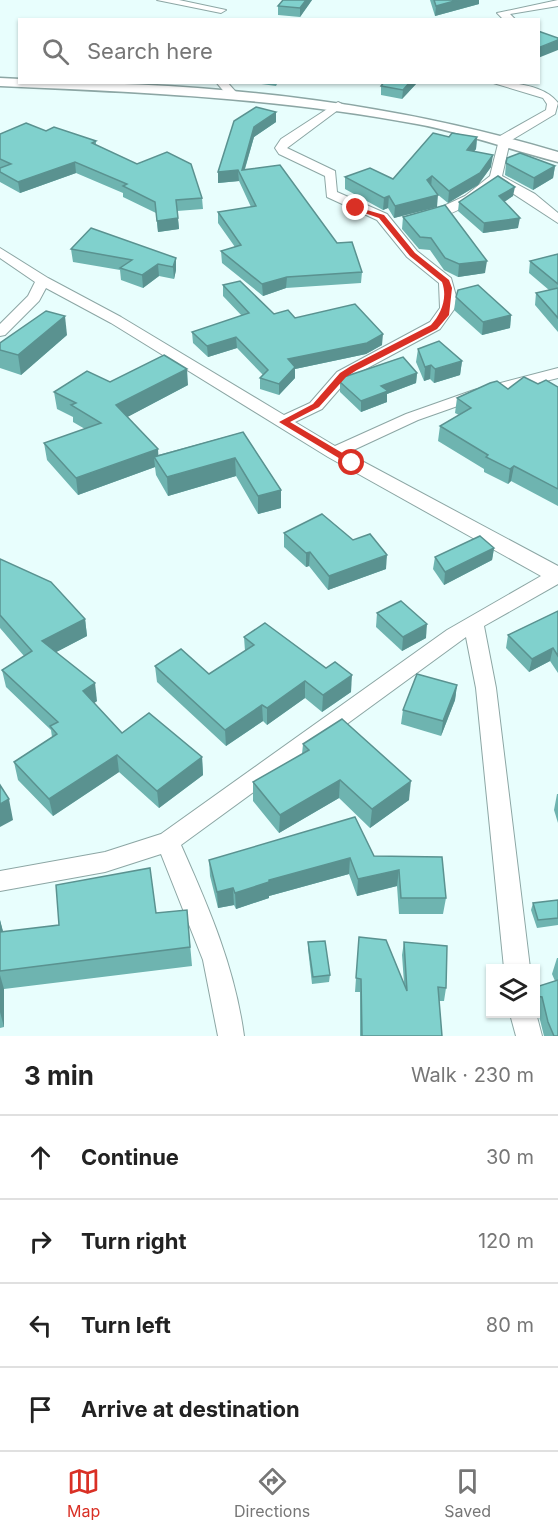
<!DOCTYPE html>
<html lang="en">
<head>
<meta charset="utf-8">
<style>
	:root { --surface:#fff; --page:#f2f2f2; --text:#222; --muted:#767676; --line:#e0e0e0; --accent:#d93025 }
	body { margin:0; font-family:Inter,sans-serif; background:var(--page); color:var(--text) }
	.controls { position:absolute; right:18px; bottom:18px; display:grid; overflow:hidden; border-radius:0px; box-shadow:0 2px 4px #0004 }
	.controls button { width:54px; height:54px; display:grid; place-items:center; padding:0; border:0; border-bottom:2px solid var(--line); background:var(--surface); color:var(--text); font:30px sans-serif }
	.stop { position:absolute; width:18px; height:18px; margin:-14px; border:4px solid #d93025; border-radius:50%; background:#fff }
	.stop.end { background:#d93025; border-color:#fff; box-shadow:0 2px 6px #0008 }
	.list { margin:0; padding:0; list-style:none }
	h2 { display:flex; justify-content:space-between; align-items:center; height:78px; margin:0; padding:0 24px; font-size:26px }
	h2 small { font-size:20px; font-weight:400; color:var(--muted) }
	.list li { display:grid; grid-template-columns:39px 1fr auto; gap:18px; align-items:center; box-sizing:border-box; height:84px; padding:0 24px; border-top:2px solid var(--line) }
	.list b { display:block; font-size:22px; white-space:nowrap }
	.list em { font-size:20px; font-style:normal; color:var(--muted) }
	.icon { flex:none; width:33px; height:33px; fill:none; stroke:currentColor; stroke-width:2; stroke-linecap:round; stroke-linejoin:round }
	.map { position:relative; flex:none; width:558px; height:1036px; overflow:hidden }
	.search { position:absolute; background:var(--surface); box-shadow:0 2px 4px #0004; left:18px; right:18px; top:18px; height:66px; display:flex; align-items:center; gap:15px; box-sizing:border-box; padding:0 21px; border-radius:0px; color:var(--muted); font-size:22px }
	.sheet { height:414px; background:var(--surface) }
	nav { display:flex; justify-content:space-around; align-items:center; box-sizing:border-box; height:84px; border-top:2px solid var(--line); background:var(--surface); font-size:16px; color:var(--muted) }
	nav a { display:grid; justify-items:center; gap:3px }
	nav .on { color:var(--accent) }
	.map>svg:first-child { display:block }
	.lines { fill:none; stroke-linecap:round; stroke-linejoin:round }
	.minor-casing { stroke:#8ca6a4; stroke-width:2 }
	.tertiary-casing { stroke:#8ca6a4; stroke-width:3 }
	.minor { fill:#fff; fill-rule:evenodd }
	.tertiary { fill:#fff; fill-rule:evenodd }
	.wall { fill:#6eb4b0 }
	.shaded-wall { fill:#5a9290 }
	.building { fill:#80d1cd; stroke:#5a9290; stroke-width:1.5 }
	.route { fill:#d93025 }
</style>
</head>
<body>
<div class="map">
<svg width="558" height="1036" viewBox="0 0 558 1036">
	<rect width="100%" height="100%" fill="#e8fefd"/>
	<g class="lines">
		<!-- minor casing -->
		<g class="minor-casing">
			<g id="minor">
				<path d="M157 0H179L226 10 221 13Z"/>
				<path d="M558 0V6L510 14 516 20H504L497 13Z"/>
				<path d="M216 82H227L236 92 226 94Z"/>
				<path d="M490 82C512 82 545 85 558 103L555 114 510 141 502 176 535 194 558 213V223L497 183C475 202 456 214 427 221L420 217 465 196 490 176 500 136 546 110 547 104 543 98Z"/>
				<path d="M338 102 344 105 342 107 287 148 335 171 337 192 387 214 417 251 451 278 456 296 455 308 440 329 349 378 322 409 295 422 335 446 406 414 474 390 558 368V378L486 396 418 420 347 453 558 566V584L484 626 496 688 530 968H504L476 688 466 637 181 845C209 908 235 968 244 1036H218L203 960 161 854 105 872 0 891V871L105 852 161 834 447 630 541 576 328 457 111 323 46 288 39 301 5 335 0 336V324L28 296 35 282 0 258V248L48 278 121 317 284 415 310 403 337 372 430 322 440 308 439 283 407 257 377 220 327 197 325 176 279 154 275 148 281 139Z"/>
				<path d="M536 1013 542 1036H516L510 1014Z"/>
			</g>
		</g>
		<!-- tertiary casing -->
		<g class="tertiary-casing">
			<path id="tertiary" d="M0 78 20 79V82C204 82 381 99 558 152V162C511 150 465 133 417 124 279 98 140 92 0 86Z"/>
		</g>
		<!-- minor -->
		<use href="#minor" class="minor"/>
		<!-- tertiary -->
		<use href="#tertiary" class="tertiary"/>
	</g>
	<!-- wall -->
	<g class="wall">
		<path d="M312 0 300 17 278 15V6Z"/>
		<path d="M430 0H479V4L435 16Z"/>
		<path d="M246 82H278L276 86Z"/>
		<path d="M416 84 402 99 381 95V86Z"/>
		<path d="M276 112V122L254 137 245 169 337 243 362 272 361 283 286 288 263 296 222 263 221 251 235 247 218 223V212L251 207 239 181 218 183V172Z"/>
		<path d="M46 131 96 141V145L202 198 203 209 177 211 179 229 158 232 156 213 123 197V193L76 173 20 193 0 182V134Z"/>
		<path d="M449 137H477L476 149 474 151 491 167 478 185 448 203 437 194V207L394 218 388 208 383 210 345 189V177L393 179Z"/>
		<path d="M506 163 555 166 553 178 533 190 505 175Z"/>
		<path d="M513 196 504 202 518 228 483 233 458 211 459 202Z"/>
		<path d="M403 217 485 273 458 277 444 270 430 250 419 249 402 229Z"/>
		<path d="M71 249 176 258V270L174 279 159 276 143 288 121 280 120 270 73 262Z"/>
		<path d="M558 254V332L535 305 536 293 549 290 529 273 530 261Z"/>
		<path d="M223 285 274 314 295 318 382 345 366 354 295 369V378L279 395 260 389V378L263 375 237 348 208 357 193 343 192 332 242 316 223 296Z"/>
		<path d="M456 297 511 315 510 328 482 335 454 310Z"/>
		<path d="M67 335 21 375 0 368V343Z"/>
		<path d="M418 349 462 361 460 375 434 383 430 379 424 381 416 362Z"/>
		<path d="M417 373 416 383 387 394V402L361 412 340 392V382Z"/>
		<path d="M110 382 188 385 127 417 158 449V455L243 432 281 490V508L258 514 236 476 168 496 156 475 155 467 78 495 47 460 44 443 85 429 73 422V417L57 409 54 392Z"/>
		<path d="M538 384 558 387V506L511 481 508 484 484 472V469L438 441 440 426 459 415 455 413 457 398Z"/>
		<path d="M284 533 386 569 328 590 309 566 306 567 284 547Z"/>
		<path d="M494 548 492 560 444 585 433 569 435 557Z"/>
		<path d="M0 559 85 619 87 636 56 652 97 701 94 703 122 733 202 757 203 775 159 808 119 772 53 816 18 780 14 762 52 737 51 730 6 687 2 670 24 656 0 628Z"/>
		<path d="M558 611V673L550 661 529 672 506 648 508 635Z"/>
		<path d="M377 613 426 638 402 651 376 627Z"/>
		<path d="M244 637 351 692 322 712 305 698 267 725 263 721 226 746 157 682 155 666 209 674 245 651Z"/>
		<path d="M457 685 455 700 441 736 401 724 403 710Z"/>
		<path d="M303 744 409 800 370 828 339 798 279 833 253 801V782L302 754Z"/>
		<path d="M557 794H558V823L554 810Z"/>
		<path d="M374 856 446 898 443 914H399L397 886 357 896 349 874 269 896V898L236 909 234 905 218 908 210 876 209 860Z"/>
		<path d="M558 900V925L537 928 531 910 533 903Z"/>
		<path d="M187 910 192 966 4 989V1027L0 1028V920L3 932 156 913Z"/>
		<path d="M308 942 330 975 329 982 312 984 308 949Z"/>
		<path d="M404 942 446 988 444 1001H439L442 1036H360V992H355L356 978 404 983 402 955Z"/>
		<path d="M557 958H558V1036H544L538 1012H536V987L555 981 552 974Z"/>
	</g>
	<!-- shaded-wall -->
	<g class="shaded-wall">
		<path d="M306 0H312L300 17V8Z"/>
		<path d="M458 0H479V4L435 16 436 6Z"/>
		<path d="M558 40V50L538 58V48Z"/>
		<path d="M410 82H416V84L402 99 403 90Z"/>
		<path d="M276 112V122L254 137 242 178V170L254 127Z"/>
		<path d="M477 137 476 149 466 161 467 150Z"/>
		<path d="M493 155 491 167 478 185 448 203 449 191Z"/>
		<path d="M75 162 76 173 20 193 18 182Z"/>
		<path d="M555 166 553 178 533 190 534 178Z"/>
		<path d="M238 170 239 181 218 183V172Z"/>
		<path d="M432 176 431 188 427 180Z"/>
		<path d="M515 187 513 196 498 206 499 196Z"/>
		<path d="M438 195 437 207 394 218 395 206Z"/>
		<path d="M389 196 388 208 383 210 384 198Z"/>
		<path d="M178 218 179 229 158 232 157 221Z"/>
		<path d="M520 218 518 228 483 233 484 223Z"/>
		<path d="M176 258V270L174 279 173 267Z"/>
		<path d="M487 261 485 273 458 277 459 264Z"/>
		<path d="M158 264 159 276 143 288 142 275Z"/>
		<path d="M287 277 286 288 263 296 262 284Z"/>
		<path d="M511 315 510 328 482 335 483 322Z"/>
		<path d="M65 316 67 335 21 375 18 355Z"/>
		<path d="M383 334 382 345 366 354 295 369V378L279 395V384L288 359Z"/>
		<path d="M236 337 237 348 208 357 207 346Z"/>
		<path d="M462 361 460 375 434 383 435 369Z"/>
		<path d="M431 365 430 379 424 381 425 367Z"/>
		<path d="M187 369 188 385 118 422 116 405Z"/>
		<path d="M417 373 416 383 387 394V402L361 412V401L381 386Z"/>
		<path d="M158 449 159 465 154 457 155 467 78 495 76 478Z"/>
		<path d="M235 458 236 476 168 496 167 477Z"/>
		<path d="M514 466 511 481 508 484 510 469Z"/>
		<path d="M281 490V508L258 514V496Z"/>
		<path d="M494 548 492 560 444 585 445 572Z"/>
		<path d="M310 552 309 566 306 567V553Z"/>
		<path d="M387 555 386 569 328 590 329 576Z"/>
		<path d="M85 619 87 636 45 658 42 641Z"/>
		<path d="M427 624 426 638 402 651 403 637Z"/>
		<path d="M553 648 550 661 529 672 532 659Z"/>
		<path d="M352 675 351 692 322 712 323 695Z"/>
		<path d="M305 681V698L267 725V708Z"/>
		<path d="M95 683 97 701 86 709 83 691Z"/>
		<path d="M457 685 455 700 441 736 443 721Z"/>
		<path d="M262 705 263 721 226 746 225 730Z"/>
		<path d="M117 755 119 772 53 816 49 799Z"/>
		<path d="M202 757 203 775 159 808 157 791Z"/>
		<path d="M340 780 339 798 279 833 280 815Z"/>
		<path d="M411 781 409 800 370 828 372 809Z"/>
		<path d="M9 799 13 820 0 827V804Z"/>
		<path d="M350 858 349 874 269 896V898L236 909 235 893 269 880Z"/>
		<path d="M399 870 397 886 357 896 358 879Z"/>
		<path d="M233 888 234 905 218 908 217 892Z"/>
		<path d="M0 920 4 935 0 937Z"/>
		<path d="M0 975 4 989V1027L0 1012Z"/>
	</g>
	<!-- building -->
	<g class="building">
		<path d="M283 0H306L300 8 278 6Z"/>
		<path d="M434 0H458L436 6Z"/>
		<path d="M538 31 558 38V40L538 48Z"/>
		<path d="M384 82H410L403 90 381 86Z"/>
		<path d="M256 107 276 112 254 127 242 170 280 165 337 243 352 242 362 272 287 277 262 284 221 251 241 245 218 212 256 206 238 170 218 172 234 121Z"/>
		<path d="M26 123 46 131 54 127 96 141 92 143 137 164 167 152 191 164 202 198 176 200 178 218 157 221 155 202 123 186 127 184 75 162 18 182 0 172V168L11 164 0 159V134Z"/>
		<path d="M433 133 449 137 452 133 477 137 467 150 493 155 480 173 449 191 432 176 427 180 438 195 395 206 389 196 384 198 345 177 370 168 393 179Z"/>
		<path d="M520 153 555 166 534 178 506 163 507 158Z"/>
		<path d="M498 176 515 187 499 196 520 218 484 223 459 202Z"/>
		<path d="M445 205 487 261 459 264 445 258 431 238 420 237 403 217Z"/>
		<path d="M91 228 176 258 173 267 158 264 142 275 120 268 132 260 71 249Z"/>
		<path d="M558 254V284L530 261Z"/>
		<path d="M240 281 274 314 288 310 295 318 355 304 383 334 367 343 288 359 295 367 279 384 260 378 268 370 236 337 207 346 192 332 249 313 223 285Z"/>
		<path d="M478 285 511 315 483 322 456 297 458 290Z"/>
		<path d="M558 288V318L536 293Z"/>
		<path d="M46 311 65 316 18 355 0 350V343Z"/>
		<path d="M439 341 462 361 435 369 431 365 425 367 418 349Z"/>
		<path d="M164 355 187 369 116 405 158 449 76 478 44 443 101 423 71 405 76 403 54 392 87 371 110 382Z"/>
		<path d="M403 357 417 373 381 386 388 391 361 401 340 382 344 377Z"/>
		<path d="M524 377 538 384 546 380 558 387V489L514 466 510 469 486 457 488 455 440 426 471 408 457 398 490 383 497 381 508 389Z"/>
		<path d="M243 432 281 490 258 496 235 458 167 477 154 457Z"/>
		<path d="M322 514 353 540 370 534 387 555 329 576 310 552 306 553 284 533Z"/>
		<path d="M480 536 494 548 445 572 435 557Z"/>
		<path d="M0 559 51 582 85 619 42 641 95 683 83 691 122 733 149 713 202 757 157 791 117 755 49 799 14 762 57 734 50 726 58 722 2 670 32 651 0 615Z"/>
		<path d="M401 601 427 624 403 637 377 613Z"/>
		<path d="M558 611V656L553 648 532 659 508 635Z"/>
		<path d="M265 623 326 668 335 662 352 675 323 695 305 681 267 708 262 705 225 730 155 666 181 649 209 674 254 645 244 637Z"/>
		<path d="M417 674 457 685 443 721 403 710Z"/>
		<path d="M342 719 411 781 372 809 340 780 280 815 253 782 309 750 303 744Z"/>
		<path d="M0 785 9 799 0 804Z"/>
		<path d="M355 817 374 856 442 857 446 898H401L399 870 358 879 350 858 269 880V882L235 893 233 888 217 892 209 860Z"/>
		<path d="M150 868 156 913 187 910 190 947 0 971V932L59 925 56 885Z"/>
		<path d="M558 900V918L538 920 533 903Z"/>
		<path d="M359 937 386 940 407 991 404 942 447 946 446 988 438 987 442 1036H362L361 979 356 978Z"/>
		<path d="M325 941 330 975 313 977 308 942Z"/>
		<path d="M558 980V1036H554L548 1022 542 997 536 996V987Z"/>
	</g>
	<!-- route -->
	<path class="route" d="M353 206 384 215 415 253 449 280 452 288 449 315 437 329 357 370 346 377 319 407 290 422 356 461 357 463 352 466 279 422 313 404 340 373 351 366 431 325C441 314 448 298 442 282L410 256 379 218 353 209Z"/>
</svg>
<div class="controls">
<button><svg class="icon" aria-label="layers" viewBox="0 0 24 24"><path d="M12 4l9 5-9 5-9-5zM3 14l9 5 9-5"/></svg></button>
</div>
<div class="stop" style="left:352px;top:463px"></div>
<div class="stop end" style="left:356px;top:208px"></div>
<div class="search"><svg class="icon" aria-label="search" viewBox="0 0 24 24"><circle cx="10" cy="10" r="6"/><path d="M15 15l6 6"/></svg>Search here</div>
</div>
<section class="sheet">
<h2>3 min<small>Walk · 230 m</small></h2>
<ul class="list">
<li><svg class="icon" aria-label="ahead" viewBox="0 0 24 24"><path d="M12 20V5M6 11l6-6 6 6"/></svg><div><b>Continue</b></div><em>30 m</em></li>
<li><svg class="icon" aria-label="right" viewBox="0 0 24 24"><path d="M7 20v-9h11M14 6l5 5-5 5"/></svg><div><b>Turn right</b></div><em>120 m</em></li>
<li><svg class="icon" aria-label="left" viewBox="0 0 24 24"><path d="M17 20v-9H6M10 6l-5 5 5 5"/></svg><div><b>Turn left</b></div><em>80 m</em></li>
<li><svg class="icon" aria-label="arrive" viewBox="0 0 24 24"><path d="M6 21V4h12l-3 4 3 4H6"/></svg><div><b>Arrive at destination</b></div></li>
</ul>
</section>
<nav>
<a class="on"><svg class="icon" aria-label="map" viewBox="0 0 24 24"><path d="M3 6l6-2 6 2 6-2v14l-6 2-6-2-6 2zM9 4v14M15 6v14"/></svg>Map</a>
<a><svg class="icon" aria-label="directions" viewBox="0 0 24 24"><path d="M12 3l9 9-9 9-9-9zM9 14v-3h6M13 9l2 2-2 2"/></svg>Directions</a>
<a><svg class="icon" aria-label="saved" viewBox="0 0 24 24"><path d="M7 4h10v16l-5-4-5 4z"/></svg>Saved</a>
</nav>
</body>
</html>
